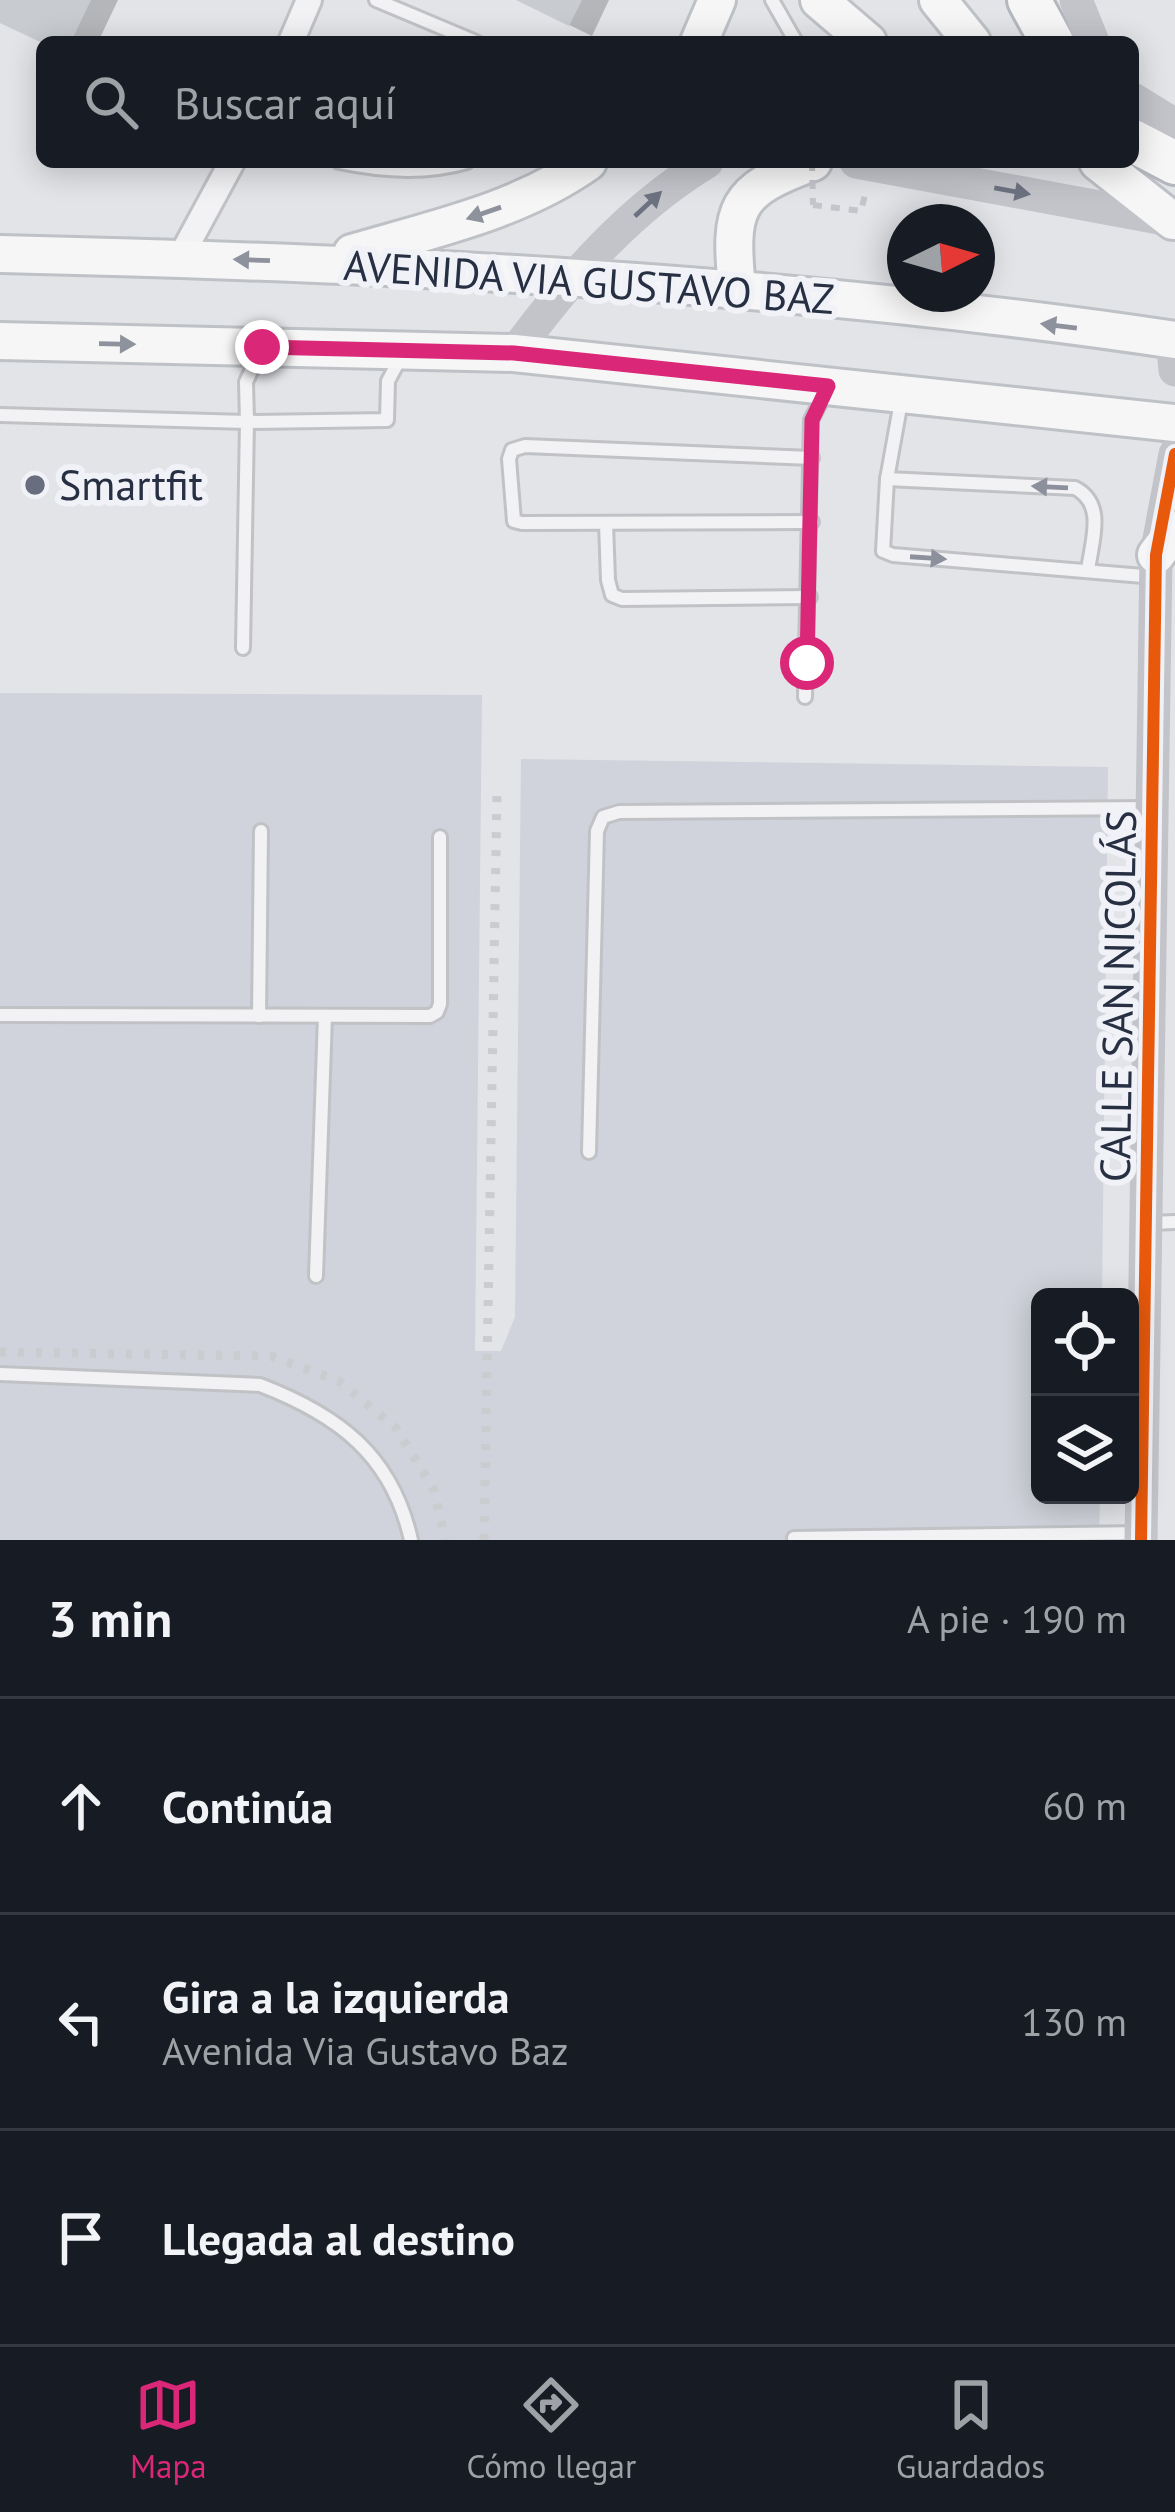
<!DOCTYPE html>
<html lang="es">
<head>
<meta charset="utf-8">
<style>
	:root { --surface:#171b24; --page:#242831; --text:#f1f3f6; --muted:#9ea1a6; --line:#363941; --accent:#db2777 }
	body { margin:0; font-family:"PT Sans",sans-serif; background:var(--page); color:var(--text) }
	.controls { position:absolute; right:36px; bottom:36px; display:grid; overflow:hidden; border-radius:18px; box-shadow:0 6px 30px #0003 }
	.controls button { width:108px; height:108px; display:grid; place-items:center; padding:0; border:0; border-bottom:3px solid var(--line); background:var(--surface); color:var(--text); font:60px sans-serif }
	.compass { position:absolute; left:887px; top:204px; width:108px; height:108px; border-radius:50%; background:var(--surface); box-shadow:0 6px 30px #0003; rotate:85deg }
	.stop { position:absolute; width:36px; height:36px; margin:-27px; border:9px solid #db2777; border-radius:50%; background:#fff }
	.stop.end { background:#db2777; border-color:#fff; box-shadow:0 3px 12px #0008 }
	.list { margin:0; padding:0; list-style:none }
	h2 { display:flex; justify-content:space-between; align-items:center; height:156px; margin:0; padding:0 48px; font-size:51px }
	h2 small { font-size:39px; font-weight:400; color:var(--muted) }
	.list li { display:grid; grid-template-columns:78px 1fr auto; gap:36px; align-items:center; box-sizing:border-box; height:216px; padding:0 48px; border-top:3px solid var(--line) }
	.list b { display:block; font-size:45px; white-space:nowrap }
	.list p { margin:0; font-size:39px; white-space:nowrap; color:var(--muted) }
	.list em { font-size:39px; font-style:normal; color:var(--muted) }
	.icon { flex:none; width:66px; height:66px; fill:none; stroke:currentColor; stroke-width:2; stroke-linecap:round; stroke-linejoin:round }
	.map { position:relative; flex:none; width:1175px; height:1540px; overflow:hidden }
	.search { position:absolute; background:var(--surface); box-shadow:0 6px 30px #0003; left:36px; right:36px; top:36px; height:132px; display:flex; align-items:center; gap:30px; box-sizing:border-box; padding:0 42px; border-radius:18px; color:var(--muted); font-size:45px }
	.sheet { height:804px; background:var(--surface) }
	nav { display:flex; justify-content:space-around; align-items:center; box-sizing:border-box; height:168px; border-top:3px solid var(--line); background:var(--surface); font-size:33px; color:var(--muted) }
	nav a { display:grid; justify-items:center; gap:6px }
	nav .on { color:var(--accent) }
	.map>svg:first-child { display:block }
	.built { fill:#d0d3db }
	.shadow { fill:#0003 }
	.building { fill:#c8cbcf }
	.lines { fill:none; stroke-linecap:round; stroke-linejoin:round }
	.lane-casing { stroke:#c0c2c6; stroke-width:18 }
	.street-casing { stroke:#c0c2c6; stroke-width:30 }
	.primary-casing { stroke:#bec1c6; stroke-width:42 }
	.highway-casing { stroke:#b4b7bd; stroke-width:48 }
	.path { stroke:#c4c5cb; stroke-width:6; stroke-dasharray:9 9; stroke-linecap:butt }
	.lane { stroke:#f2f2f4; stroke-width:12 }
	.street { stroke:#f2f2f4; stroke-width:24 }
	.secondary { stroke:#c3c4ca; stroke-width:33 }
	.primary { stroke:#f6f6f7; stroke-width:36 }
	.highway { stroke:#f6f6f7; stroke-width:42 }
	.rail { stroke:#cbcccf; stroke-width:9; stroke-dasharray:6 12; stroke-linecap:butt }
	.path-bridge { stroke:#c4c5cb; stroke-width:6; stroke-dasharray:9 9; stroke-linecap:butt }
	.cycleway-casing { stroke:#f0f2f7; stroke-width:20 }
	.cycleway { stroke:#e8590c; stroke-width:12 }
	.oneway { fill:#6d7280 }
	.oneway2 { fill:#8e929d }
	.oneway3 { fill:#8c909c }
	.route { stroke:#db2777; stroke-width:15 }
	.poi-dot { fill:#686e7d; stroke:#f0f2f7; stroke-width:4.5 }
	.labels { text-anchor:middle; stroke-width:12; stroke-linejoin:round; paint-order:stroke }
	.street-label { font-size:42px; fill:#272f43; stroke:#f0f2f7 }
	.poi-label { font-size:42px; fill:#272f43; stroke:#f0f2f7; text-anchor:start }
</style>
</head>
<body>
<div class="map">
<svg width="1175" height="1540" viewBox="0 0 1175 1540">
	<rect width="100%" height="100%" fill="#e2e4e8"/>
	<!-- built -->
	<path class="built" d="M0 693 482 695 475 1351H501L515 1317 521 759 1108 767 1102 1297H1040V1495H1100L1099 1540H0Z"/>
	<!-- shadow -->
	<g class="shadow">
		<path d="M0 0H118L98 42H43L0 22Z"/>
		<path d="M518 0H609L592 36Z"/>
	</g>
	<!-- building -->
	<g class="building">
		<path d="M0 0H91L71 42H40L0 23Z"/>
		<path d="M516 0H582L569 26Z"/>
	</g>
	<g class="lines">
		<!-- lane casing -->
		<g class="lane-casing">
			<g id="lane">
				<path d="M376 0 476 42"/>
				<path d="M772 0 796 42"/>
				<path d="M339 162C381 171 426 174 467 162"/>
				<path d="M259 354 246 382 247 422 387 420 388 381 402 355"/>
				<path d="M902 396 887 479 883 551 893 555 1155 577"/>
				<path d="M0 415 247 422 243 648"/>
				<path d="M812 458 525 446 512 450 509 459 514 521 522 523 812 522"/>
				<path d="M887 479 1075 488C1106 504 1092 540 1088 570"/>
				<path d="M606 523 608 580 612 595 622 599 810 597"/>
				<path d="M805 697 811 420 825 393"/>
				<path d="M0 1015 430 1016 437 1012 440 1004V837"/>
				<path d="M259 1016 261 831"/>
				<path d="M589 1152 597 831 603 817 619 812 1152 808"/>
				<path d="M1149 1223 1175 1222"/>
				<path d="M316 1276 325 1016"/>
				<path d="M0 1374 260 1385C338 1415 392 1455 411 1540"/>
				<path d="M794 1538 1141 1533"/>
			</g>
		</g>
		<!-- street casing -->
		<g class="street-casing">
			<g id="street">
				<path d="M291 42 309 0"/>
				<path d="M180 258 232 162"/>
			</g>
		</g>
		<!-- primary casing -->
		<g class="primary-casing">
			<g id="primary">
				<path d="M819 0 868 42"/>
				<path d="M938 0 972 42"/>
				<path d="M699 42 717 0"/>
				<path d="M1098 162 1173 221"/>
				<path d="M352 253C433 229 519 211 588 162"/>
				<path d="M0 254C393 263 785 282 1175 340"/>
				<path d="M737 289C729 207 734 191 813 162"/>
				<path d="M0 341 514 353 1175 423"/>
				<path d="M1156 555 1175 530"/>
			</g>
		</g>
		<!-- highway casing -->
		<g class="highway-casing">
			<g id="highway">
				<path d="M1029 0 1052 42"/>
				<path d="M1133 141 1175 163"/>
			</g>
		</g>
		<!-- path -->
		<path class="path" d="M813 205 861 211 866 191"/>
		<!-- lane -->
		<use href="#lane" class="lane"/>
		<!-- street -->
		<use href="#street" class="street"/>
		<!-- secondary -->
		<g class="secondary">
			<path d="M1076 0 1093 42"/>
			<path d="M1133 99 1175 125"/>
			<path d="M856 162 1175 221"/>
			<path d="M1172 340 1175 370"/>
			<path d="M514 353C569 279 627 211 707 162"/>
			<path d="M1141 1540 1156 555 1175 454"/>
		</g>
		<!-- primary -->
		<use href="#primary" class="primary"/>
		<!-- highway -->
		<use href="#highway" class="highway"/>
		<!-- rail -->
		<g class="rail">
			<path d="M0 1352 271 1356 339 1381 396 1428 434 1490 445 1540"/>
			<path d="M484 1540 497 793"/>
		</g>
		<!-- path-bridge -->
		<path class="path-bridge" d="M812 162 813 205"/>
		<!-- cycleway casing -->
		<g class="cycleway-casing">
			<path id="cycleway" d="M1141 1540 1156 555 1175 454"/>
		</g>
		<!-- cycleway -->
		<use href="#cycleway" class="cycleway"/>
	</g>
	<!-- one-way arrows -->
	<defs><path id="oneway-solid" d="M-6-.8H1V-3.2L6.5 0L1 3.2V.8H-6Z" transform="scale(3)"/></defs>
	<g class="oneway">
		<use href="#oneway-solid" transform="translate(1012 191) rotate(10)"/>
		<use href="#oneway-solid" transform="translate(648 204) rotate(-43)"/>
	</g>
	<g class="oneway2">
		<use href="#oneway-solid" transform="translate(484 213) rotate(161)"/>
		<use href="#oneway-solid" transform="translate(252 260) rotate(-178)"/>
		<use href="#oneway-solid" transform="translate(1059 326) rotate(-173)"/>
		<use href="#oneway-solid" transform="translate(117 344) rotate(1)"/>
	</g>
	<g class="oneway3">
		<use href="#oneway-solid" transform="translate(1050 487) rotate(-177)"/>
		<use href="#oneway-solid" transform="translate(928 558) rotate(4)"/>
	</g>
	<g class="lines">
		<!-- route -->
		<path class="route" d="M262 347 514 353 828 386 812 420 807 663"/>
	</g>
	<!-- markers -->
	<circle class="poi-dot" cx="35" cy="485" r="12"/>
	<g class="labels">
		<!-- street labels -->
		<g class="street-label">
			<text transform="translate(589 282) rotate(4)" y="15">AVENIDA VIA GUSTAVO BAZ</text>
			<text transform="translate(1118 996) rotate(-89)" y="15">CALLE SAN NICOLÁS</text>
		</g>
		<!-- poi labels -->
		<g class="poi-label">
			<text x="59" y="500">Smartfit</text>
		</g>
	</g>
</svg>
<div class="controls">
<button><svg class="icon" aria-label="locate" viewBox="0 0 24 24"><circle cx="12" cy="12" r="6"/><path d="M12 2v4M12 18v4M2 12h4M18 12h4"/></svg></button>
<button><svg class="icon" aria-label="layers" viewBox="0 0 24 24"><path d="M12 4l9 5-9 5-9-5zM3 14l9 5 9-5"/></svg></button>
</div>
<svg class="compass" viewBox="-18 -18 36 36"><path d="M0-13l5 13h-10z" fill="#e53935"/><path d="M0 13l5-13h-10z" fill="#9ea1a6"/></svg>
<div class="stop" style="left:807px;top:663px"></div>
<div class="stop end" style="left:262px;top:347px"></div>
<div class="search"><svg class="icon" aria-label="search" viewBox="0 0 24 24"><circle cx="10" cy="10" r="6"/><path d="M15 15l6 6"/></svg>Buscar aquí</div>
</div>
<section class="sheet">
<h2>3 min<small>A pie · 190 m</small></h2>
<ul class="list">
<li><svg class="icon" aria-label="ahead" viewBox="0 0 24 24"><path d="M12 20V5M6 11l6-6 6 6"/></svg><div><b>Continúa</b></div><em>60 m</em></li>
<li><svg class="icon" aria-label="left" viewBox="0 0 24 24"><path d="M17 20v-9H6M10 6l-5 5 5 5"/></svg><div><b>Gira a la izquierda</b><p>Avenida Via Gustavo Baz</p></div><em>130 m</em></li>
<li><svg class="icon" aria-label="arrive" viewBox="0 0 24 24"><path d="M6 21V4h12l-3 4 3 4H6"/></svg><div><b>Llegada al destino</b></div></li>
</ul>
</section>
<nav>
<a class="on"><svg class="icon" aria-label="map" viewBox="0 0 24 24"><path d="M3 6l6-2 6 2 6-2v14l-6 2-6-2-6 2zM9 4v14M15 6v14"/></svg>Mapa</a>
<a><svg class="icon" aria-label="directions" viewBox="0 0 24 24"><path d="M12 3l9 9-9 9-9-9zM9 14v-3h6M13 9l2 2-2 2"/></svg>Cómo llegar</a>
<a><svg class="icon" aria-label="saved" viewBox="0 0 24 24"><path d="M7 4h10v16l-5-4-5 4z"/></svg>Guardados</a>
</nav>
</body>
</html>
